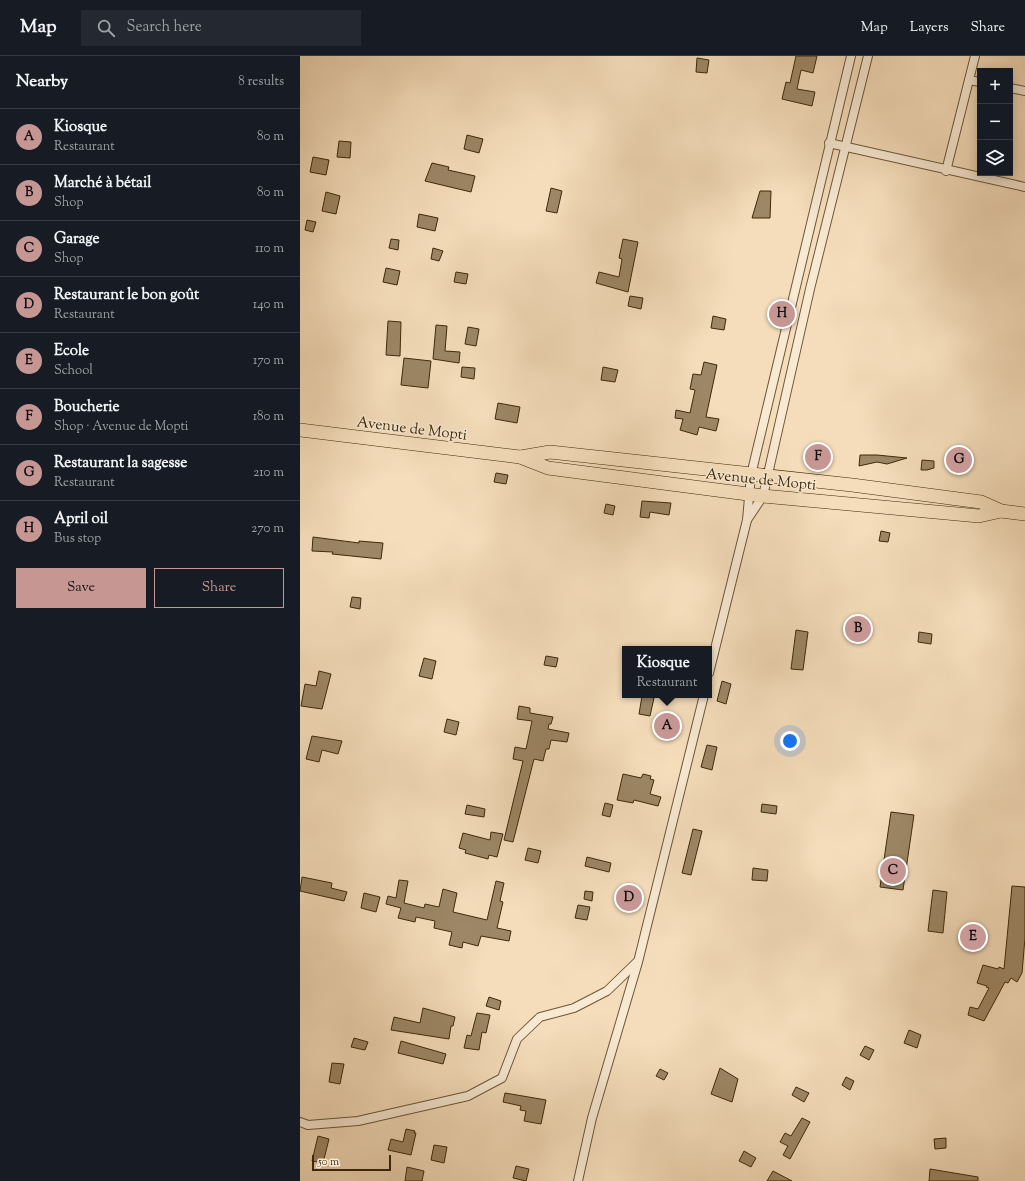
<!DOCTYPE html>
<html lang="en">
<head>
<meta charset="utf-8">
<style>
	:root { --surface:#171b24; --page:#242831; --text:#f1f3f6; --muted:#9ea1a6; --line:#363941; --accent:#c59692 }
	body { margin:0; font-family:"Sorts Mill Goudy",serif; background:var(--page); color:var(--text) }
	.controls { position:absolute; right:12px; top:12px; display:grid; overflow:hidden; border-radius:0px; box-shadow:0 2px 10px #0003 }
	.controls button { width:36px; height:36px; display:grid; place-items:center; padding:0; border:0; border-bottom:1px solid var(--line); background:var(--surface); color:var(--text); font:20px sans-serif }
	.scale { position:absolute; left:12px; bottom:10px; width:79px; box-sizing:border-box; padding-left:4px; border:2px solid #3e290a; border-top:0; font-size:11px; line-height:14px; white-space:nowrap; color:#3e290a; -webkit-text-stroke:3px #f8e9d3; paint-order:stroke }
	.you { position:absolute; left:490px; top:685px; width:14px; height:14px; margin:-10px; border:3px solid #fff; border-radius:50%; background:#1a73e8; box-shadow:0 0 0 6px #1a73e833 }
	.badge { display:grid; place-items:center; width:26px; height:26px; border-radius:50%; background:var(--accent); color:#111; font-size:13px; font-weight:700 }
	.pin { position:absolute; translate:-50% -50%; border:2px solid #fff; box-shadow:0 1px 4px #0006 }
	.popup { position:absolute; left:322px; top:590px; width:90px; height:52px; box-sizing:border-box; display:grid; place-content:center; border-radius:0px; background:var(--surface); filter:drop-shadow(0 1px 3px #0005); font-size:13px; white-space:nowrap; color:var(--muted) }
	.popup b { font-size:15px; color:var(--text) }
	.popup::after { content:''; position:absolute; left:50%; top:100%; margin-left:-8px; border:8px solid transparent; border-top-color:var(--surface) }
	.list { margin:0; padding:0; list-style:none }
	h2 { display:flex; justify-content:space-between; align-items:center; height:52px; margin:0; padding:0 16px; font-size:17px }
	h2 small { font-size:13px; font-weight:400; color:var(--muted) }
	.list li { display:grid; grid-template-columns:26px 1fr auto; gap:12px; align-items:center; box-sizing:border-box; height:56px; padding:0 16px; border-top:1px solid var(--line) }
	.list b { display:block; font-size:15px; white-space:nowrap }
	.list p { margin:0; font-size:13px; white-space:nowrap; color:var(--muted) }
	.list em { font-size:13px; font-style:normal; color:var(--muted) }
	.actions { display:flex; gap:8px; padding:12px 16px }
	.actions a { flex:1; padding:9px 0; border:1px solid var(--accent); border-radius:0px; text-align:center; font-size:14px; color:var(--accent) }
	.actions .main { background:var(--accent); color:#111 }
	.icon { flex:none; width:22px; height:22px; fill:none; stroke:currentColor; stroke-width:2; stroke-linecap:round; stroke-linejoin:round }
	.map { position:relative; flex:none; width:725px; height:1125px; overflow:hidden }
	header { display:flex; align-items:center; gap:24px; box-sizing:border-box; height:56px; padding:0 20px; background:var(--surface); border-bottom:1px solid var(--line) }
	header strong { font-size:19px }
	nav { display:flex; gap:22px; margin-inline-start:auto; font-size:14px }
	.search { width:280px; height:36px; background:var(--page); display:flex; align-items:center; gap:10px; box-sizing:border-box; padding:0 14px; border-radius:0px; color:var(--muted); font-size:15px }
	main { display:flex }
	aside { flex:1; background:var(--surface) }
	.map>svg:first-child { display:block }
	.building { fill:#9d8766; stroke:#3e290a }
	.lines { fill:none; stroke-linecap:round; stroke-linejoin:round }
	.street-casing { stroke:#6c5636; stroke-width:10 }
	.primary-casing { stroke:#3e290a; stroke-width:14 }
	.street { stroke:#f8e9d3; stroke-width:8 }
	.primary { stroke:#f5ddbb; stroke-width:13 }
	.labels { text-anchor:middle; stroke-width:3; stroke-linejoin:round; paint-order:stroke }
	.street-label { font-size:15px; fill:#3e290a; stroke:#f8e9d3 }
</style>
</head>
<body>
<header>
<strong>Map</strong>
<div class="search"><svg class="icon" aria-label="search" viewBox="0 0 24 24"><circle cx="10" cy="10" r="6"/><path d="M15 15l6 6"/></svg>Search here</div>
<nav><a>Map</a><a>Layers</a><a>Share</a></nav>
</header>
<main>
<aside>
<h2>Nearby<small>8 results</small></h2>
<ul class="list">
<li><span class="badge">A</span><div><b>Kiosque</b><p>Restaurant</p></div><em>80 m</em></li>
<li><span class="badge">B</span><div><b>Marché à bétail</b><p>Shop</p></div><em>80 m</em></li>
<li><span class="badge">C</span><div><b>Garage</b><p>Shop</p></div><em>110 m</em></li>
<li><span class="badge">D</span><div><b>Restaurant le bon goût</b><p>Restaurant</p></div><em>140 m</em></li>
<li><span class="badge">E</span><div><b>Ecole</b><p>School</p></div><em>170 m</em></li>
<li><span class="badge">F</span><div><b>Boucherie</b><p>Shop · Avenue de Mopti</p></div><em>180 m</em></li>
<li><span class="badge">G</span><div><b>Restaurant la sagesse</b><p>Restaurant</p></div><em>210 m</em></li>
<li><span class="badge">H</span><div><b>April oil</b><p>Bus stop</p></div><em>270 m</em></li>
</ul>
<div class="actions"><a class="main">Save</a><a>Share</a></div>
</aside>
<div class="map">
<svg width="725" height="1125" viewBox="0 0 725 1125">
	<rect width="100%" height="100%" fill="#f5ddbb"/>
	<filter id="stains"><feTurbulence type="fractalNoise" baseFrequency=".005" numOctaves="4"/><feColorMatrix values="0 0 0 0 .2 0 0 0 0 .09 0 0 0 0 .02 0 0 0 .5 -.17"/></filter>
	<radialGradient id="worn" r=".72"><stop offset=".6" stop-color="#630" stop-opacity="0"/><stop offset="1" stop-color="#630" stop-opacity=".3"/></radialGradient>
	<!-- building -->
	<g class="building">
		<path d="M496 0H517L513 17 501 14 497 33 515 36 512 50 482 43 486 26 490 27Z"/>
		<path d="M397 2 409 4 407 17 396 16Z"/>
		<path d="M167 79 183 83 179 97 164 93Z"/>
		<path d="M39 85 51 86 50 102 37 101Z"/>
		<path d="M13 101 29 104 26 119 10 116Z"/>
		<path d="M132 107 149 111 148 114 175 120 171 136 125 125Z"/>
		<path d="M251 132 262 135 257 157 246 155Z"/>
		<path d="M460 135H471L470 162H452Z"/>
		<path d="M26 136 40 140 36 158 22 155Z"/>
		<path d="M119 158 138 162 135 175 117 171Z"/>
		<path d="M7 164 16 166 13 176 5 174Z"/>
		<path d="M91 183 99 184 98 194 89 192Z"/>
		<path d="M323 183 338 186 328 236 296 227 299 216 319 221 322 203 319 202Z"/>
		<path d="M133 192 143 195 139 205 131 203Z"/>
		<path d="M86 212 100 215 97 229 83 226Z"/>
		<path d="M156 216 168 218 166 228 154 226Z"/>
		<path d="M330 240 343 242 341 253 328 250Z"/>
		<path d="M413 260 426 263 424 274 411 272Z"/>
		<path d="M88 265 101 266 100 300 86 299Z"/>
		<path d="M136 269 147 270 145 295 160 296 159 307 133 303Z"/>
		<path d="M168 271 179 273 176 290 165 288Z"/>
		<path d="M104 302 131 305 128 332 101 329Z"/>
		<path d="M404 306 417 309 406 361 419 363 416 375 399 371 397 379 380 374 383 363 375 362 376 354 390 357 395 334 390 333 393 318 401 319Z"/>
		<path d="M162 311 175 312 174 323 161 321Z"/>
		<path d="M303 311 318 314 315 326 301 324Z"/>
		<path d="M198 347 220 351 217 367 195 363Z"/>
		<path d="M507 396H524V406L507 405Z"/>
		<path d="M560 399H577L607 402 587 408 577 406 559 410Z"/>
		<path d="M622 404 634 405V412L627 414H621Z"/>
		<path d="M196 417 208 419 206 428 194 426Z"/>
		<path d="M342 445 371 447 369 459 350 456 349 462 340 461Z"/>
		<path d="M306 448 315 450 313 459 304 457Z"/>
		<path d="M581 475 590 477 588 486 579 485Z"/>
		<path d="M13 481 59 487V485L83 487 81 503 32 498 33 496 12 495Z"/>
		<path d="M52 541 61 542 60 553 50 551Z"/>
		<path d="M496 574 508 576 503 614 491 613Z"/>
		<path d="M619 576 632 578 631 588 618 586Z"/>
		<path d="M246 600 258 602 256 611 244 609Z"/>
		<path d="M124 602 136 605 132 623 119 620Z"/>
		<path d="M19 615 31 618 22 653 1 650 5 628 16 630Z"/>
		<path d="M422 625 431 628 426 648 417 645Z"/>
		<path d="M342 640 354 642 350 660 339 658Z"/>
		<path d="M219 650 230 652V657L253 661 251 668H249L248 673 269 677 267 686 251 684 249 693H246L243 705 234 703 213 786 204 784 223 705 213 703 215 691 226 693 232 665 217 663Z"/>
		<path d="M147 663 159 666 156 679 144 676Z"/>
		<path d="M12 680 42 685 38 698 22 694 19 706 6 703Z"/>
		<path d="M407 689 417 691 412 714 401 711Z"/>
		<path d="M323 718 341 722 343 718 351 720 350 723 354 724 350 738 361 741 358 750 334 744 333 747 317 744Z"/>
		<path d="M305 747 313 749 310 761 302 759Z"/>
		<path d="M462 748 477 750 476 758 461 756Z"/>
		<path d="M167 749 185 753 184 761 165 758Z"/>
		<path d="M591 756 614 759 603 834 580 831Z"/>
		<path d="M393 773 402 775 391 819 382 817Z"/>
		<path d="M191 776 203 778 197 801 189 799 188 803 165 797 166 794 159 792 163 777 190 784Z"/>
		<path d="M228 792 241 795 238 807 225 804Z"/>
		<path d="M287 801 311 807 309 816 285 810Z"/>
		<path d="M453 812 468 814 467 825 452 824Z"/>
		<path d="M2 821 32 827 31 832 47 836 44 845 0 835Z"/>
		<path d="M99 824 108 825 104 847 124 852 125 848 139 851 143 833 157 837 153 856 187 864 196 825 204 827 200 845 203 846 197 872 211 875 209 885 181 880 178 890 163 886 162 892 149 889 152 876 134 872 135 865 116 861 115 866 98 862 101 852 86 848 88 840 96 842Z"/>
		<path d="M712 830 725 831V882L722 917 717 926 711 922 708 927 705 926 684 965 668 959 670 951 678 953 689 932 686 931 687 930 677 927 683 909 698 913 699 911 704 913Z"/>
		<path d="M633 834 647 836 643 877 628 875Z"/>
		<path d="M285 835 293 836 292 845 284 843Z"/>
		<path d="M64 837 80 841 76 856 61 852Z"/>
		<path d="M278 849 290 851 287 864 275 862Z"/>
		<path d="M189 941 201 945 199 954 186 950Z"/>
		<path d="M123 952 155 961 153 970H151L149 983 91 974 94 961 120 967Z"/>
		<path d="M177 957 190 959 186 977 182 976 179 994 164 992 167 979 171 980Z"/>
		<path d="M609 974 621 979 617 992 604 987Z"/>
		<path d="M54 982 68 986 65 994 51 991Z"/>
		<path d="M101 985 146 998 143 1008 98 997Z"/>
		<path d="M565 990 574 994 569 1004 560 999Z"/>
		<path d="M32 1007 44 1008 40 1028 29 1026Z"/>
		<path d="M420 1012 438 1023 432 1046 411 1038Z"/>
		<path d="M360 1013 368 1017 364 1024 356 1020Z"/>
		<path d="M546 1021 554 1025 550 1034 542 1029Z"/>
		<path d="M496 1031 509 1037 504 1046 492 1039Z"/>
		<path d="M205 1037 246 1044 241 1068 224 1065 226 1055 220 1054 221 1050 203 1046Z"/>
		<path d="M502 1062 510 1066 490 1103 483 1099 488 1090 480 1086 485 1077 491 1080Z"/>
		<path d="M106 1073 115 1075 114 1077H116L111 1099 88 1094 91 1083 103 1086Z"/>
		<path d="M18 1080 29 1083 23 1107 12 1105Z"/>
		<path d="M646 1082V1092L635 1093 634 1083Z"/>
		<path d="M134 1089 147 1091 144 1107 131 1104Z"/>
		<path d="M444 1095 456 1102 451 1111 439 1105Z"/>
		<path d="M216 1110 229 1113 226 1125 213 1122Z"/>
		<path d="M107 1111 124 1115 122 1125H105Z"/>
		<path d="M630 1113 678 1121V1125H629Z"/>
		<path d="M473 1115 492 1125H467Z"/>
	</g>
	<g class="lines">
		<!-- street casing -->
		<g class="street-casing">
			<g id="street">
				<path d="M669 24 680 26"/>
				<path d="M710 32 725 35"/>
				<path d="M529 87 725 131"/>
				<path d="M646 115 675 0"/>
				<path d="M447 464 463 440 510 233 568 0"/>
				<path d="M409 617 447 464 451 419 551 0"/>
				<path d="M0 1066 8 1069 58 1065 168 1040 202 1022 217 983 240 961 274 952 307 935 337 906"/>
				<path d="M278 1125 292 1062 338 906 404 639"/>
			</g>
		</g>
		<!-- primary casing -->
		<g class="primary-casing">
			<g id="primary">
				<path d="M0 374 220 401 248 412 463 440 679 460 701 455"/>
				<path d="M221 401 250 396 552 429 681 446 701 455 725 458"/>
			</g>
		</g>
		<!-- street -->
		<use href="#street" class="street"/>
		<!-- primary -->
		<use href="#primary" class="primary"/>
	</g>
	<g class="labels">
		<!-- street labels -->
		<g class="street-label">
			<text transform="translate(112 372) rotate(7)" y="5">Avenue de Mopti</text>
			<text transform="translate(461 423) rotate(6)" y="5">Avenue de Mopti</text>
		</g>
	</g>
	<rect width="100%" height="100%" filter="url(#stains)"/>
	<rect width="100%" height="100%" fill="url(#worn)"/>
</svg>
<div class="controls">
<button>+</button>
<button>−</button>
<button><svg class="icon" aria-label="layers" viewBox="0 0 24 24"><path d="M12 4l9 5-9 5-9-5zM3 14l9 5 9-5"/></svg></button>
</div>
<div class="scale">50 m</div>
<div class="you"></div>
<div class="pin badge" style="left:367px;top:670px">A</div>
<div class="popup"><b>Kiosque</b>Restaurant</div>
<div class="pin badge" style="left:558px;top:573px">B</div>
<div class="pin badge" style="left:593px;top:815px">C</div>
<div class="pin badge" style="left:329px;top:842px">D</div>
<div class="pin badge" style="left:673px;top:881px">E</div>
<div class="pin badge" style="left:518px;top:401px">F</div>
<div class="pin badge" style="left:659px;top:404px">G</div>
<div class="pin badge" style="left:482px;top:258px">H</div>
</div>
</main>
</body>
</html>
